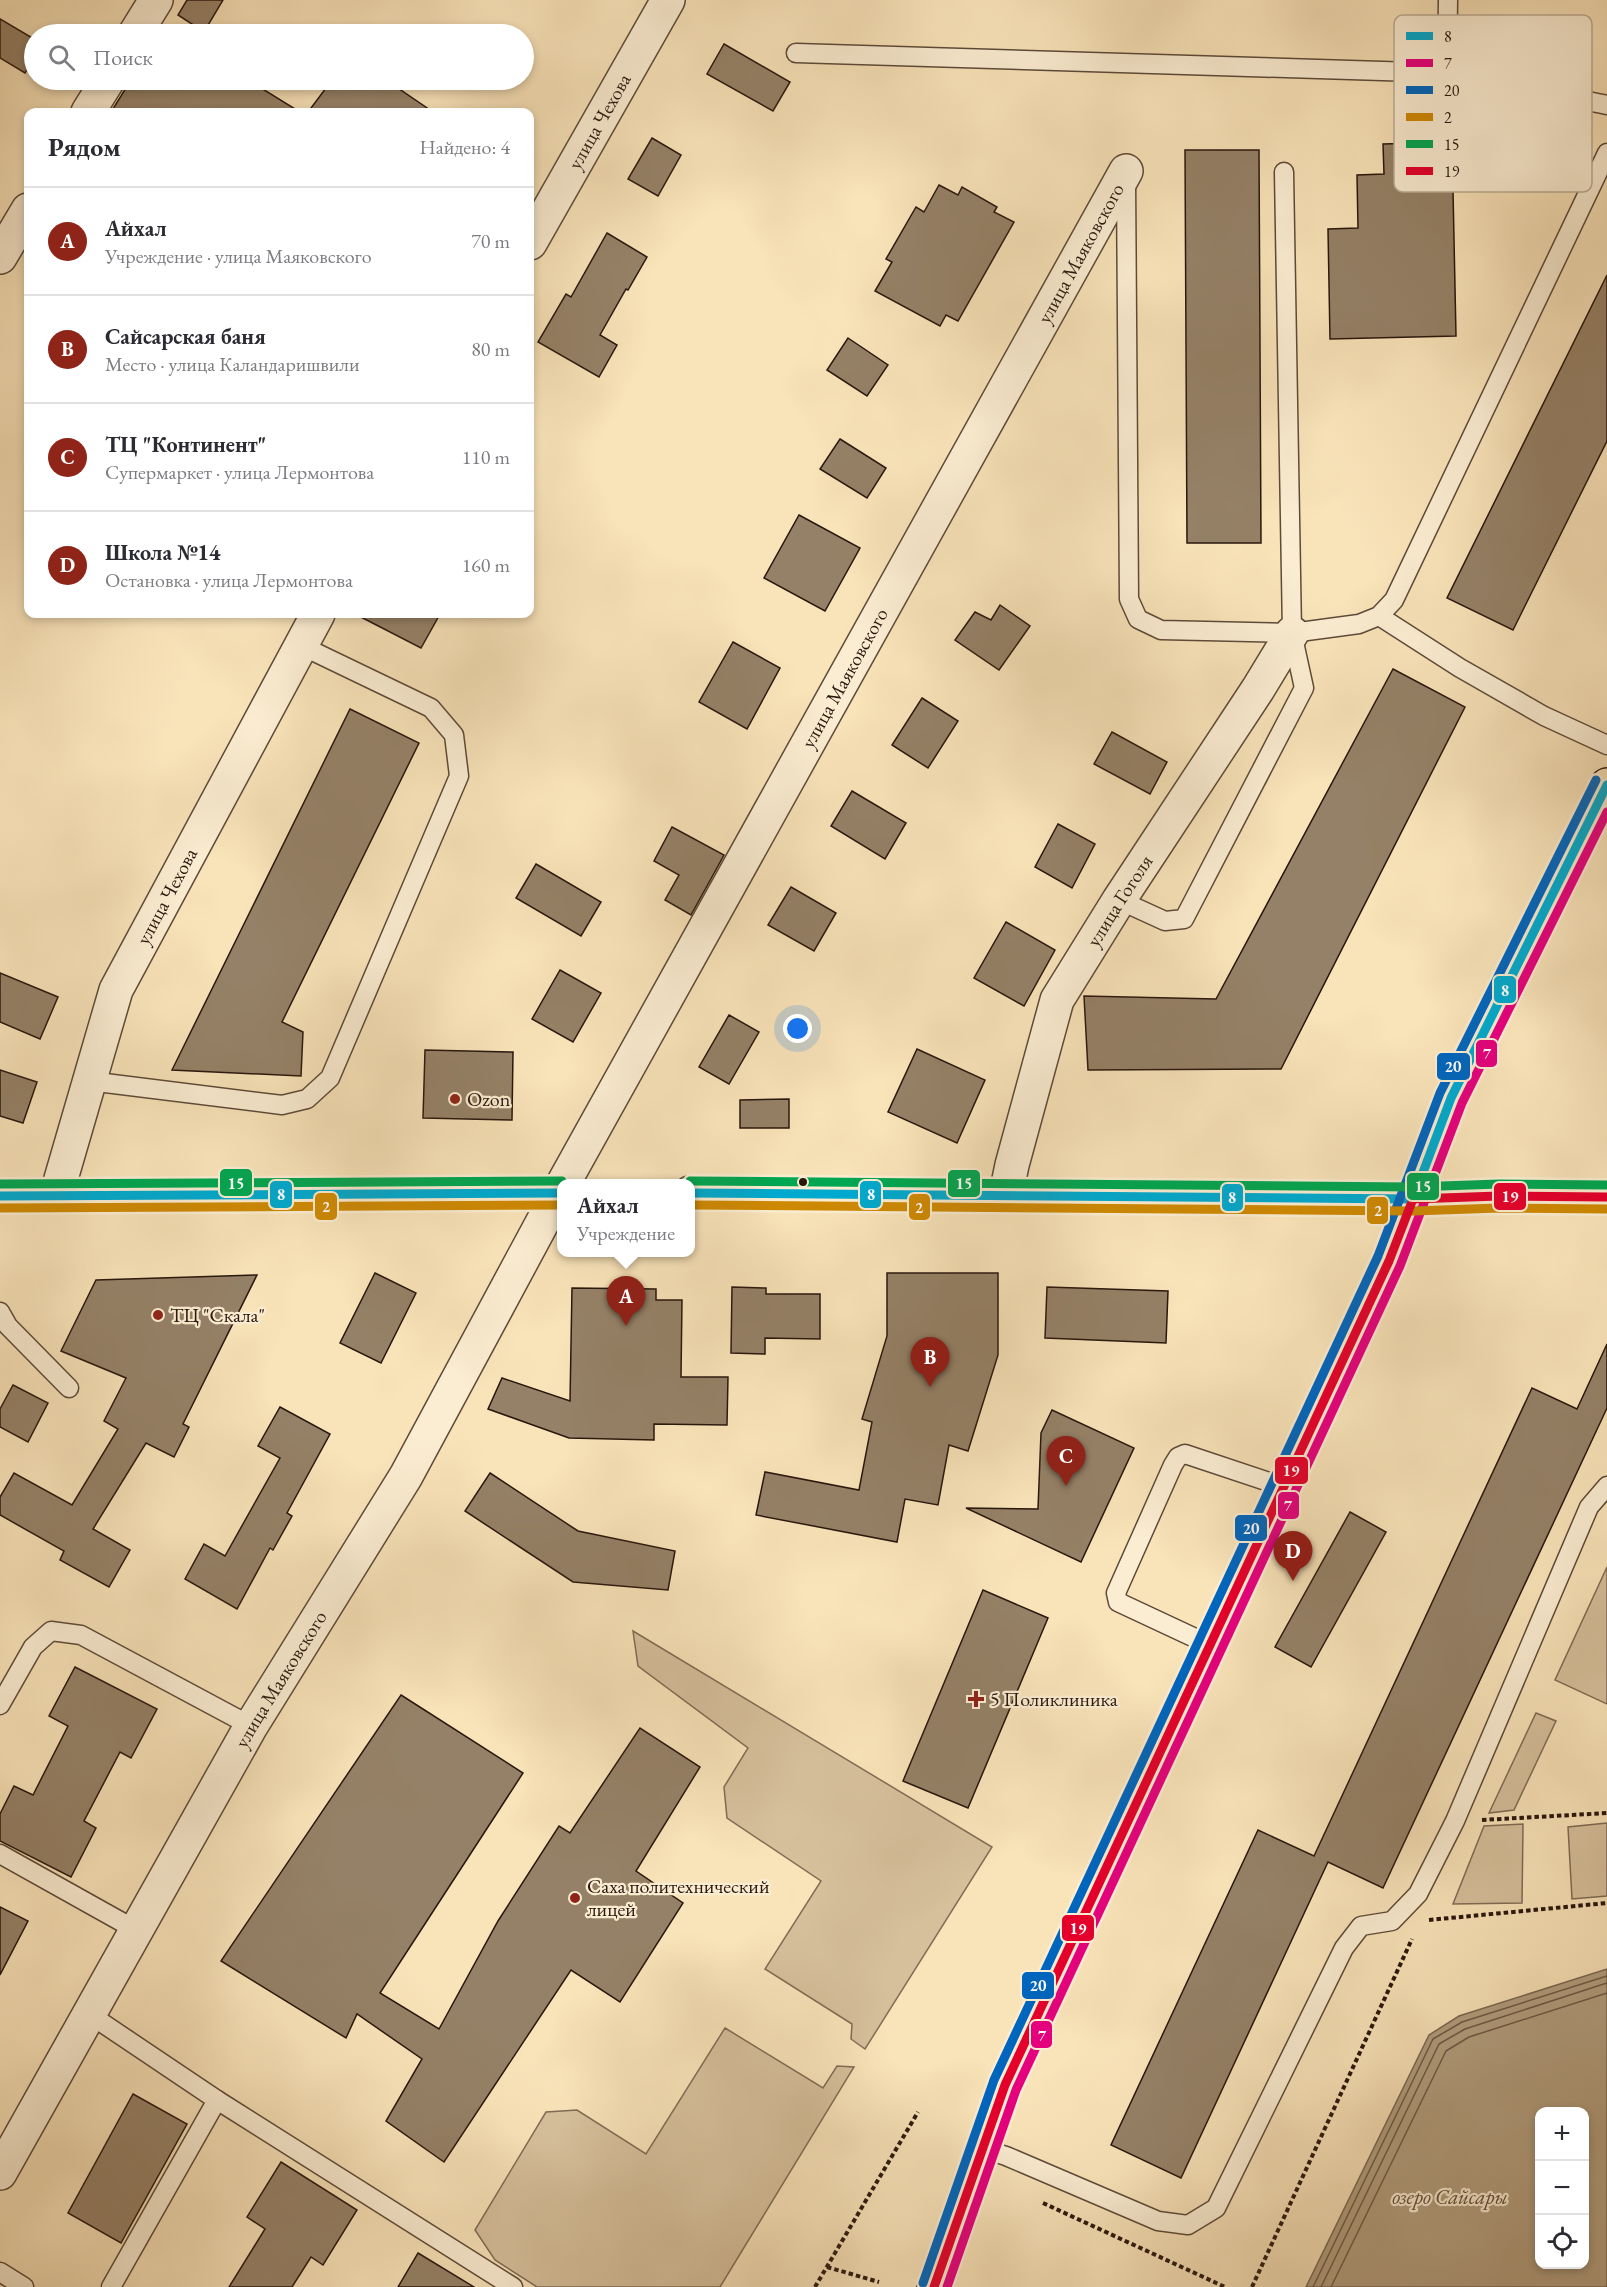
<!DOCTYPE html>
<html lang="ru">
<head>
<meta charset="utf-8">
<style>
	:root { --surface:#fff; --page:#f2f2f3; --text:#2b2b33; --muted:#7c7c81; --line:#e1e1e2; --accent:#8f2418 }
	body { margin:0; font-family:"EB Garamond",serif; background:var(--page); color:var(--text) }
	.controls { position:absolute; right:18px; bottom:18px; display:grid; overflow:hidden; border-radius:12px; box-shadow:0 3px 9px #0003 }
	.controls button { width:54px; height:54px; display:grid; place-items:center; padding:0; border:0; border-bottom:2px solid var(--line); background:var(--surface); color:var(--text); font:30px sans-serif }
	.you { position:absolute; left:798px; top:1029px; width:21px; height:21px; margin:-15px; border:4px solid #fff; border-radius:50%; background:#1a73e8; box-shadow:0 0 0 9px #1a73e833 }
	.badge { display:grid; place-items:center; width:39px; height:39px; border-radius:50%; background:var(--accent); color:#fff; font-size:20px; font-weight:700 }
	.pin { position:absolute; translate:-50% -50px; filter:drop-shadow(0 2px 3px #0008) }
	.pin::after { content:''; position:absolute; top:32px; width:21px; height:18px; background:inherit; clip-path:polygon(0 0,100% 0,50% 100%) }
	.popup { position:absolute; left:557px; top:1179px; width:138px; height:78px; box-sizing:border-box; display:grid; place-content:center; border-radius:12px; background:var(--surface); filter:drop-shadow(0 2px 4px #0005); font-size:20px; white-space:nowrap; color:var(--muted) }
	.popup b { font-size:22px; color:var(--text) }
	.popup::after { content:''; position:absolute; left:50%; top:100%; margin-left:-12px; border:12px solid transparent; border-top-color:var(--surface) }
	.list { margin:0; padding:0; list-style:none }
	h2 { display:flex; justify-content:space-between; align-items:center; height:78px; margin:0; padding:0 24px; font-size:26px }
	h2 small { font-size:20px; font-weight:400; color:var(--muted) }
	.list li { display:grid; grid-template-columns:39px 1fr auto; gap:18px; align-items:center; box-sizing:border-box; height:108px; padding:0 24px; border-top:2px solid var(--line) }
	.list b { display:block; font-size:22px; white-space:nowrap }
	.list p { margin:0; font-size:20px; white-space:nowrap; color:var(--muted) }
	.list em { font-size:20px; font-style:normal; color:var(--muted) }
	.icon { flex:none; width:33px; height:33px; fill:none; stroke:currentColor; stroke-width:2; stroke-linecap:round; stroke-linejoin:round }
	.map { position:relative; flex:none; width:1607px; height:2287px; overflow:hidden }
	.search { position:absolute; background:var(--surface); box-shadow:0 3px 9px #0003; left:24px; top:24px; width:510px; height:66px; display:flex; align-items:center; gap:15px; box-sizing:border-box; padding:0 21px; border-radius:33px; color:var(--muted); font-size:22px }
	.panel { position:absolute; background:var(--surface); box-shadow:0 3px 9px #0003; left:24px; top:108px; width:510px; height:510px; border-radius:12px }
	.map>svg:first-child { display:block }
	.green { fill:#d6c09c; stroke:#806c55; stroke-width:1.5 }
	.water { fill:#b29e7f; stroke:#7b6852; stroke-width:1.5; fill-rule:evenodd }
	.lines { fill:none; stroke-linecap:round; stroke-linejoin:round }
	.shore { stroke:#6e5a46; stroke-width:1.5 }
	.building { fill:#958167; stroke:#29170e; stroke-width:1.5 }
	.service-casing { stroke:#5d4a39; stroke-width:21 }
	.minor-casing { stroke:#5d4a39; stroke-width:36 }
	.tertiary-casing { stroke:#5d4a39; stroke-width:36 }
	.primary-casing { stroke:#29170e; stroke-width:36 }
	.path { stroke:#29170e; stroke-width:4; stroke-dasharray:4.5 3; stroke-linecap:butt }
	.service { stroke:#fbedd2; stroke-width:18 }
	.minor { stroke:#fbedd2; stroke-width:33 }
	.tertiary { stroke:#fbedd2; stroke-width:33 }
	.primary { stroke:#f9e3b9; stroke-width:33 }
	.bus-1-casing { stroke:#fbedd2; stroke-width:14 }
	.bus-2-casing { stroke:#fbedd2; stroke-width:14 }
	.bus-3-casing { stroke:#fbedd2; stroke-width:14 }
	.bus-4-casing { stroke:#fbedd2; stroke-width:14 }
	.bus-5-casing { stroke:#fbedd2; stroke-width:14 }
	.bus-6-casing { stroke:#fbedd2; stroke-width:14 }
	.bus-1 { stroke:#00a9ce; stroke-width:9 }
	.bus-2 { stroke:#e5007d; stroke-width:9 }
	.bus-3 { stroke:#0065bd; stroke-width:9 }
	.bus-4 { stroke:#ce8903; stroke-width:9 }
	.bus-5 { stroke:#00a651; stroke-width:9 }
	.bus-6 { stroke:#e4002b; stroke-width:9 }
	.poi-dot { fill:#8f2418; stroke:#fbedd2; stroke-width:2 }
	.bus-dot { fill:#29170e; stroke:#fbedd2; stroke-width:2 }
	.labels { text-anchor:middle; stroke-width:4.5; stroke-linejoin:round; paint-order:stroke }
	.street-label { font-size:20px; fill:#29170e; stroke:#fbedd2 }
	.poi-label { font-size:20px; fill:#29170e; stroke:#fbedd2; text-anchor:start }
	.water-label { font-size:21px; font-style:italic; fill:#604d3b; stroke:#fbedd2 }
	.key { fill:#fbedd2; stroke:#bcad97; stroke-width:1.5 }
	.key-label { font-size:16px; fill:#29170e }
	.line-badge { stroke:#fbedd2; stroke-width:2 }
	.badge-label { font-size:16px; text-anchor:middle; font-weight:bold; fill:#fff }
</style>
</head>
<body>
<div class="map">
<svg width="1607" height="2287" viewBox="0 0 1607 2287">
	<rect width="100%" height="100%" fill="#f9e3b9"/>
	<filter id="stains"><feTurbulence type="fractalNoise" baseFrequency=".00333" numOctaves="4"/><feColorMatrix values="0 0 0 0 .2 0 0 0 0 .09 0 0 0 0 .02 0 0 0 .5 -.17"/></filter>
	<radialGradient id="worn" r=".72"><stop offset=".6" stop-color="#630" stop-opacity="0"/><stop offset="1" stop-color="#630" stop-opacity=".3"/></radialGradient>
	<!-- green -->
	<g class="green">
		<path d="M1607 1567V1704L1555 1680Z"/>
		<path d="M633 1631 992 1847 865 2049 851 2039 852 2024 765 1969 821 1881 727 1818 724 1787 748 1748 638 1666Z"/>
		<path d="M1536 1713 1556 1721 1514 1810 1489 1813Z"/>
		<path d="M1607 1823V1896L1572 1899 1568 1827Z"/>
		<path d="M1523 1824 1522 1903 1453 1904 1484 1826Z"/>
		<path d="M725 2028 823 2088 837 2066 854 2067 720 2287H537L495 2260 475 2230 546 2112 577 2110 646 2154Z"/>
	</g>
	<!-- water -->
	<path class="water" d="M1607 1969V2287H1306L1429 2035 1459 2016ZM1540 2112H1584V2264H1540Z"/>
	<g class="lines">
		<!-- shore -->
		<g class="shore">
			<path d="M1313 2287 1433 2039 1462 2022 1607 1976"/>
			<path d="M1321 2287 1439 2044 1465 2029 1607 1983"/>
			<path d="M1331 2287 1446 2051 1469 2037 1607 1993"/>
		</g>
	</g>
	<!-- building -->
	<g class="building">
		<path d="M187 0H223L204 32 178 15Z"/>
		<path d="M0 19 34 39V57L25 73 0 58Z"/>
		<path d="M724 44 790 82 773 111 707 74Z"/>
		<path d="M131 80H248L300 112H111Z"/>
		<path d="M332 80H386L433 112H308Z"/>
		<path d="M652 138 681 155 658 196 628 179Z"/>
		<path d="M1452 142 1456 336 1330 339 1328 229 1358 228 1357 175 1384 174 1383 144Z"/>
		<path d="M1185 150H1259L1261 543H1187Z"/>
		<path d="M939 185 958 195 962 187 997 207 994 212 1014 222 958 321 946 315 940 326 875 291 892 262 886 259 916 207 924 212Z"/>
		<path d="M607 233 647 257 628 290 626 289 600 335 617 345 599 377 538 342 566 294 571 297Z"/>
		<path d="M1607 275V441L1513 630 1447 598Z"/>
		<path d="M848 338 888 365 867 396 827 370Z"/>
		<path d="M840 439 886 468 867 498 820 469Z"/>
		<path d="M799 515 860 548 825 611 764 578Z"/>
		<path d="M1000 605 1030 626 999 670 955 640 975 612 991 620Z"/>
		<path d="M355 614H440L421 648Z"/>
		<path d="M733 642 780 668 747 729 699 702Z"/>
		<path d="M1393 669 1465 707 1281 1069 1088 1070 1084 996 1216 999Z"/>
		<path d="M922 698 958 721 928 768 892 745Z"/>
		<path d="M350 709 419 743 282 1022 303 1032 301 1076 172 1070Z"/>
		<path d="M1112 732 1167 762 1150 794 1094 764Z"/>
		<path d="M852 791 906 823 885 859 831 826Z"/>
		<path d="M1058 824 1095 844 1072 888 1035 867Z"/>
		<path d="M672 827 724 855 691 915 665 900 679 875 654 861Z"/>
		<path d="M536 864 601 902 581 936 516 898Z"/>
		<path d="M791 887 836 913 814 951 768 925Z"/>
		<path d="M1006 922 1055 950 1024 1006 974 978Z"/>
		<path d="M560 970 601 993 573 1042 532 1019Z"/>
		<path d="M0 973 58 997 40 1039 0 1022Z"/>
		<path d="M729 1015 759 1032 729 1084 699 1067Z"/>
		<path d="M917 1049 985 1080 957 1143 888 1112Z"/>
		<path d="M425 1050 513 1052 512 1120 423 1118Z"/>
		<path d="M0 1070 37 1082 23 1123 0 1116Z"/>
		<path d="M789 1099V1128H740V1100Z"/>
		<path d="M375 1273 416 1293 381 1363 340 1343Z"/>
		<path d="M887 1273H998V1355L968 1451 949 1445 938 1505 905 1499 897 1542 756 1515 765 1472 859 1490 872 1422 862 1419 887 1336Z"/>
		<path d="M257 1275 183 1424 189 1427 174 1457 146 1443 93 1529 130 1550 109 1587 60 1560 64 1551 0 1515V1497L14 1473 72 1505 118 1429 104 1421 126 1378 61 1351 96 1280Z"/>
		<path d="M732 1287 766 1288V1294H820V1339L765 1338V1354L731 1353Z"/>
		<path d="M1047 1287 1168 1291 1166 1343 1045 1338Z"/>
		<path d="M572 1288 656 1289V1300H682L681 1377H728L727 1425 654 1424V1440L569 1438 488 1409 502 1378 570 1401Z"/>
		<path d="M1607 1344V1408L1383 1888 1328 1862 1181 2178 1111 2145 1258 1830 1314 1856 1532 1388 1577 1409Z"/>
		<path d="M13 1385 48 1403 28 1442 0 1427V1409Z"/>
		<path d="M280 1407 330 1434 287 1513 292 1516 273 1550 270 1548 237 1609 185 1579 204 1544 225 1556 280 1458 258 1446Z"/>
		<path d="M1052 1410 1134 1448 1081 1562 966 1508 1038 1509 1041 1433Z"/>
		<path d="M490 1473 578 1531 675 1551 668 1590 573 1582 465 1511Z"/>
		<path d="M1350 1512 1386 1532 1311 1667 1275 1647Z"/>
		<path d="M983 1590 1048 1618 968 1808 903 1781Z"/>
		<path d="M75 1667 157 1709 131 1758 120 1752 84 1821 96 1828 71 1877 0 1841V1814L14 1786 33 1795 68 1726 49 1716Z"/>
		<path d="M401 1695 523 1773 380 1993 439 2029 498 1921 559 1826 570 1833 640 1728 700 1767 636 1871 683 1903 620 2002 571 1970 444 2162 386 2121 422 2059 357 2014 346 2038 221 1961Z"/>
		<path d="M0 1907 28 1921 0 1975Z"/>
		<path d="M133 2094 187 2124 121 2243 68 2213Z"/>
		<path d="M281 2162 357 2210 323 2265 311 2257 292 2287H229L265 2229 247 2217Z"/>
		<path d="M418 2253 474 2287H398Z"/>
	</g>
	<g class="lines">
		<!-- service casing -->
		<g class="service-casing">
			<g id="service">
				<path d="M796 53 1447 73 1607 105"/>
				<path d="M1447 73 1448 0"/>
				<path d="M1126 180 1129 599 1138 619 1161 630 1292 633 1359 624 1379 616 1394 600 1607 153"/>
				<path d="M1379 616 1460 668 1544 716 1607 745"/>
				<path d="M1119 900 1165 921 1184 919 1304 688 1292 633 1284 172"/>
				<path d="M89 1081 282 1105 307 1099 330 1078 459 776 454 735 431 708 300 645"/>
				<path d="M0 1312 8 1326 69 1388"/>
				<path d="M1210 1645 1118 1602 1116 1593 1173 1465 1178 1457 1185 1454 1284 1487"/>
				<path d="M0 1705 33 1647 51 1631 81 1635 251 1726"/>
				<path d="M0 1854 136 1930"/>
				<path d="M89 2014 217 2100 513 2287"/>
				<path d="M981 2148 1006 2156 1158 2221 1188 2225 1216 2208 1344 1948 1361 1926 1392 1921 1418 1894 1455 1821 1589 1507 1607 1486"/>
				<path d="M0 2272 24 2287"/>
				<path d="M111 2287 217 2100"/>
			</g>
		</g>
		<!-- minor casing -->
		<g class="minor-casing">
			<g id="minor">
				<path d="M135 34 156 0"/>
				<path d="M88 112 108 80"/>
				<path id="s1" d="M530 243 668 0"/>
				<path d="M0 257 28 210"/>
				<path id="s2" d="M563 1184 1126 171"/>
				<path id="s3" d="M1006 1194 1012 1165 1057 1000 1119 900 1258 689 1292 633"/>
				<path id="s4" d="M56 1196 116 990 318 614"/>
				<path id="s5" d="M0 2173 251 1726 406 1476 562 1186"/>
			</g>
		</g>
		<!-- tertiary casing -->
		<g class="tertiary-casing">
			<g id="tertiary">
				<path d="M690 1193 1413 1199 1499 1196 1607 1197"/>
				<path d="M0 1196 562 1193"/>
			</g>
		</g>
		<!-- primary casing -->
		<g class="primary-casing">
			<path id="primary" d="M934 2287 1005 2085 1389 1261 1451 1098 1607 785"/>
		</g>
		<!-- path -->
		<g class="path">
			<path d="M1482 1820 1607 1813"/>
			<path d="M1429 1920 1607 1903"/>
			<path d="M1043 2203 1225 2287"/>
			<path d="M827 2267 879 2282"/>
			<path d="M815 2287 918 2112"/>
			<path d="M1252 2287 1412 1939"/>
		</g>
		<!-- service -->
		<use href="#service" class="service"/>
		<!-- minor -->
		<use href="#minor" class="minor"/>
		<!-- tertiary -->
		<use href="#tertiary" class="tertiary"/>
		<!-- primary -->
		<use href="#primary" class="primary"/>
		<!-- bus-1 casing -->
		<g class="bus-1-casing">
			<g id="bus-1">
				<path d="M690 1193 1413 1199"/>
				<path d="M0 1196 562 1193"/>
				<path d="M1413 1199 1451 1098 1607 785"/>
			</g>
		</g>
		<!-- bus-2 casing -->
		<g class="bus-2-casing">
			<path id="bus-2" d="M947 2287 1016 2090 1400 1266 1462 1103 1607 812"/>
		</g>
		<!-- bus-3 casing -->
		<g class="bus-3-casing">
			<path id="bus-3" d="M923 2283 994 2080 1378 1256 1440 1093 1596 780"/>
		</g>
		<!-- bus-4 casing -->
		<g class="bus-4-casing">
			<g id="bus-4">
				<path d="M690 1205 1413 1211 1499 1208 1607 1209"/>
				<path d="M0 1208 562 1205"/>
			</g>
		</g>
		<!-- bus-5 casing -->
		<g class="bus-5-casing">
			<g id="bus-5">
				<path d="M690 1181 1413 1187 1499 1184 1607 1185"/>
				<path d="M0 1184 562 1181"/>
			</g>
		</g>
		<!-- bus-6 casing -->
		<g class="bus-6-casing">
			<g id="bus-6">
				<path d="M1413 1199 1499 1196 1607 1197"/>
				<path d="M934 2287 1005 2085 1389 1261 1413 1199"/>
			</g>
		</g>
		<!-- bus-1 -->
		<use href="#bus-1" class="bus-1"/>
		<!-- bus-2 -->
		<use href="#bus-2" class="bus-2"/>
		<!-- bus-3 -->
		<use href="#bus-3" class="bus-3"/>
		<!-- bus-4 -->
		<use href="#bus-4" class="bus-4"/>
		<!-- bus-5 -->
		<use href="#bus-5" class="bus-5"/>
		<!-- bus-6 -->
		<use href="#bus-6" class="bus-6"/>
	</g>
	<!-- markers -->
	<g class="poi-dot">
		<circle cx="455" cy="1099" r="6"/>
		<circle cx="158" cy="1315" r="6"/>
		<path d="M973 1690h6v6h6v6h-6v6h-6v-6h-6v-6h6z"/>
		<circle cx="575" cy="1898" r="6"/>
	</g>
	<circle class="bus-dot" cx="803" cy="1182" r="5"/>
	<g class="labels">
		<!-- street labels -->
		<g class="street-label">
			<text dy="7" stroke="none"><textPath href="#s1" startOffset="140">улица Чехова</textPath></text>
			<text dy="7" stroke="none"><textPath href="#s2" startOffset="1065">улица Маяковского</textPath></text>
			<text dy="7" stroke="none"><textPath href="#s2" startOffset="579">улица Маяковского</textPath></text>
			<text dy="7" stroke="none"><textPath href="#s4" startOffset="321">улица Чехова</textPath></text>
			<text dy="7" stroke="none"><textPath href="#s3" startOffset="318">улица Гоголя</textPath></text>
			<text dy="7" stroke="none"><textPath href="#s5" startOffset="568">улица Маяковского</textPath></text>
		</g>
		<!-- poi labels -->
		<g class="poi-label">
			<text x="467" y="1106">Ozon</text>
			<text x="170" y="1322">ТЦ "Скала"</text>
			<text x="990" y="1706">5 Поликлиника</text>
			<text x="587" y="1893">Саха политехнический<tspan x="587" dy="23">лицей</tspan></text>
		</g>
		<!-- water labels -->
		<g class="water-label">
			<text x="1450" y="2204">озеро Сайсары</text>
		</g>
	</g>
	<!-- legend -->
	<rect x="1394" y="15" width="198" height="177" rx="9" class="key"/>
	<rect x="1406" y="32" width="27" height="8" fill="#00a9ce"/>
	<rect x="1406" y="59" width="27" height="8" fill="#e5007d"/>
	<rect x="1406" y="86" width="27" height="8" fill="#0065bd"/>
	<rect x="1406" y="113" width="27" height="8" fill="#ce8903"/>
	<rect x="1406" y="140" width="27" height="8" fill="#00a651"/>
	<rect x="1406" y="167" width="27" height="8" fill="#e4002b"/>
	<g class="key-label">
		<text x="1444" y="42">8</text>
		<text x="1444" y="69">7</text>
		<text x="1444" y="96">20</text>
		<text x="1444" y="123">2</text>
		<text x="1444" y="150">15</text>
		<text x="1444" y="177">19</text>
	</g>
	<g class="line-badge">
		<rect x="1493" y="975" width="24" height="29" rx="6" fill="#00a9ce"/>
		<rect x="1475" y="1039" width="23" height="29" rx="6" fill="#e5007d"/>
		<rect x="1436" y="1052" width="35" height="29" rx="6" fill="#0065bd"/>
		<rect x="219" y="1168" width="34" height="29" rx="6" fill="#00a651"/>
		<rect x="947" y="1169" width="34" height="29" rx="6" fill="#00a651"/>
		<rect x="1406" y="1172" width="34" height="29" rx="6" fill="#00a651"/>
		<rect x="269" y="1180" width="24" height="29" rx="6" fill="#00a9ce"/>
		<rect x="859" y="1180" width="23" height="29" rx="6" fill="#00a9ce"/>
		<rect x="1493" y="1182" width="34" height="29" rx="6" fill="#e4002b"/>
		<rect x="1221" y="1183" width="23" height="29" rx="6" fill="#00a9ce"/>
		<rect x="314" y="1192" width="24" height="29" rx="6" fill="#ce8903"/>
		<rect x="908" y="1193" width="23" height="28" rx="6" fill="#ce8903"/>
		<rect x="1366" y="1196" width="23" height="29" rx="6" fill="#ce8903"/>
		<rect x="1274" y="1456" width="35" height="29" rx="6" fill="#e4002b"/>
		<rect x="1277" y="1491" width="23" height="29" rx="6" fill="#e5007d"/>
		<rect x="1234" y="1514" width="34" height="28" rx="6" fill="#0065bd"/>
		<rect x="1061" y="1914" width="34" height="28" rx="6" fill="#e4002b"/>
		<rect x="1021" y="1971" width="34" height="29" rx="6" fill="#0065bd"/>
		<rect x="1030" y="2020" width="23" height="29" rx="6" fill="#e5007d"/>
	</g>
	<g class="badge-label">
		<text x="1505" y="996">8</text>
		<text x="1487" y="1059">7</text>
		<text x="1453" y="1072">20</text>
		<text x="236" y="1189">15</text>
		<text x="964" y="1189">15</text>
		<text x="1423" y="1192">15</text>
		<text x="281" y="1200">8</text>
		<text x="871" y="1200">8</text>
		<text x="1510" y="1202">19</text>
		<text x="1232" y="1203">8</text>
		<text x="326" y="1212">2</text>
		<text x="919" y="1213">2</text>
		<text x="1378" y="1216">2</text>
		<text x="1291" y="1476">19</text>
		<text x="1288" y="1511">7</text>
		<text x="1251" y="1534">20</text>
		<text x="1078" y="1934">19</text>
		<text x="1038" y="1991">20</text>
		<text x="1042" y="2041">7</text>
	</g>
	<rect width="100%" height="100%" filter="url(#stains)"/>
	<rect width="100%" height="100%" fill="url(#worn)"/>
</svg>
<div class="controls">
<button>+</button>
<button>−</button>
<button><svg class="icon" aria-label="locate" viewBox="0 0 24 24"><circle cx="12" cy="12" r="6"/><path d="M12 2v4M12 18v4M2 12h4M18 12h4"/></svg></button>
</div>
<div class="you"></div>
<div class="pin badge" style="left:626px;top:1326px">A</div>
<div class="popup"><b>Айхал</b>Учреждение</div>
<div class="pin badge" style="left:930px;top:1387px">B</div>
<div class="pin badge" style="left:1066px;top:1486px">C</div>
<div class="pin badge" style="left:1293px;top:1581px">D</div>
<div class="search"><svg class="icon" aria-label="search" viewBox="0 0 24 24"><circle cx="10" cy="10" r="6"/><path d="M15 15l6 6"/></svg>Поиск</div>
<section class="panel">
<h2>Рядом<small>Найдено: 4</small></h2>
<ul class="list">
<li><span class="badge">A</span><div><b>Айхал</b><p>Учреждение · улица Маяковского</p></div><em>70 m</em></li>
<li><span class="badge">B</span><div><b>Сайсарская баня</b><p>Место · улица Каландаришвили</p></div><em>80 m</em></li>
<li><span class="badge">C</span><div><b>ТЦ &quot;Континент&quot;</b><p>Супермаркет · улица Лермонтова</p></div><em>110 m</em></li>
<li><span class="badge">D</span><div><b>Школа №14</b><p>Остановка · улица Лермонтова</p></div><em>160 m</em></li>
</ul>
</section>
</div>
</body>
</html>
